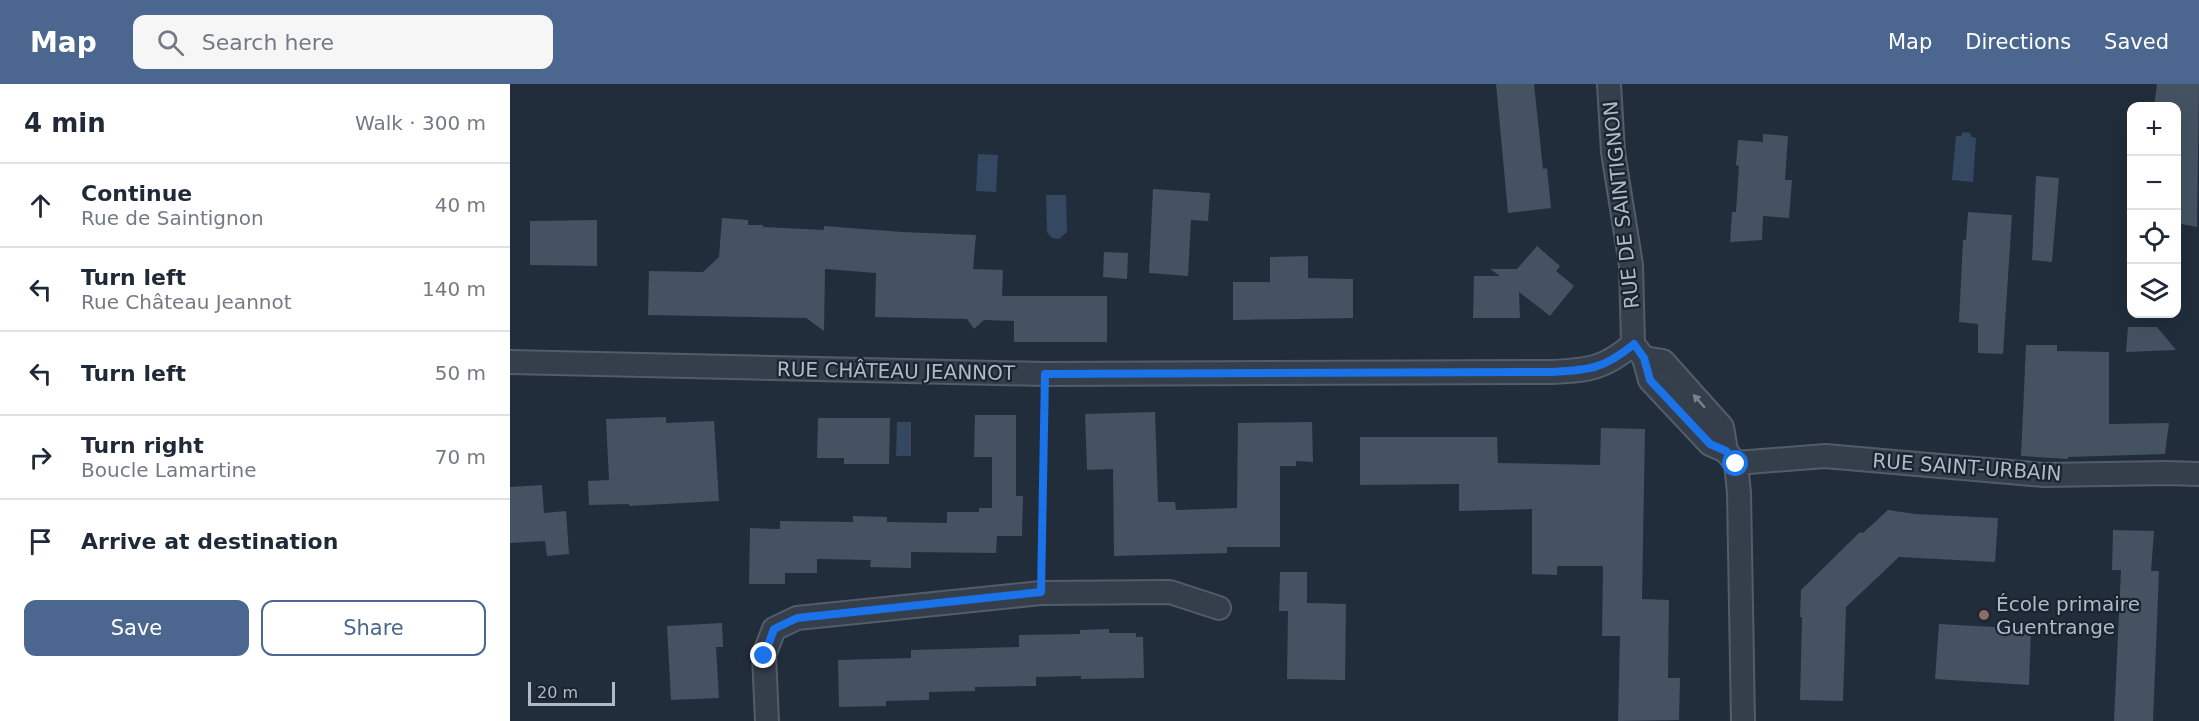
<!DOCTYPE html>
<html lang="en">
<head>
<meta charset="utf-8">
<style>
	:root { --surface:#fff; --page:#f6f6f7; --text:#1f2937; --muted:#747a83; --line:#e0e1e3; --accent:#4b678f }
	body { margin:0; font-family:"DejaVu Sans",sans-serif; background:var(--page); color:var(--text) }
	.controls { position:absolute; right:18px; top:18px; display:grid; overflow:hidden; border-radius:12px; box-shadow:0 6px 24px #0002 }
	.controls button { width:54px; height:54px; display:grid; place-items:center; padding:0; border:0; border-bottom:2px solid var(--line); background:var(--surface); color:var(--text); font:30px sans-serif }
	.scale { position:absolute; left:18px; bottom:15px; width:87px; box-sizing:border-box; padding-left:6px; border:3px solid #b0b9c7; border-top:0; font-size:16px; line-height:21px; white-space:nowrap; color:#b0b9c7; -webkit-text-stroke:4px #1a242f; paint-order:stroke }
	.stop { position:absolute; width:18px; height:18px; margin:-14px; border:4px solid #1a73e8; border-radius:50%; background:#fff }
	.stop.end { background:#1a73e8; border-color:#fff; box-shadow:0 2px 6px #0008 }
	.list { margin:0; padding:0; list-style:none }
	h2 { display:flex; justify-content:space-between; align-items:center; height:78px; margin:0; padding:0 24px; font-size:26px }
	h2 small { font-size:20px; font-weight:400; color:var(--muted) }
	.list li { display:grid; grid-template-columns:39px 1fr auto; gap:18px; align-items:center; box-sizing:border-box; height:84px; padding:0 24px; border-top:2px solid var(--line) }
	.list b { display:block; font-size:22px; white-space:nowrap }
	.list p { margin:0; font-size:20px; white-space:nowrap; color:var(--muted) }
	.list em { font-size:20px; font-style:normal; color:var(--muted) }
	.actions { display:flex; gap:12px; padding:18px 24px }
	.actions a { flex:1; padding:14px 0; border:2px solid var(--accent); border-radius:12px; text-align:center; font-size:21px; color:var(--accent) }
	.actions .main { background:var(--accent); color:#fff }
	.icon { flex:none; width:33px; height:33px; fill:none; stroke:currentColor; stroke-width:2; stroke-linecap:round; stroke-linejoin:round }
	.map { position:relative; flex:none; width:1689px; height:637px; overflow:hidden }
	header { display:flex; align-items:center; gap:36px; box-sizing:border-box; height:84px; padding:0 30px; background:var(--accent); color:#fff }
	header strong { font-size:28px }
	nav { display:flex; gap:33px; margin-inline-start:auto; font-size:21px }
	.search { width:420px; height:54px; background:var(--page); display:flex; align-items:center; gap:15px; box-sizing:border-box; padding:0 21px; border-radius:12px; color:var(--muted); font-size:22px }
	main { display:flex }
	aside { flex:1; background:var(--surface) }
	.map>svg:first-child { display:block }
	.water { fill:#344862 }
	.building { fill:#445262 }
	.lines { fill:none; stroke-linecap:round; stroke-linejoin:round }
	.street-casing { stroke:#535c69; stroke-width:26 }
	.path { stroke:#3e5556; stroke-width:4; stroke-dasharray:4.5 4.5; stroke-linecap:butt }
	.street { stroke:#353e4b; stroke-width:22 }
	.oneway { fill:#79828f }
	.route { stroke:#1a73e8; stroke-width:8 }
	.education-dot { fill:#8d6e63; stroke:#1a242f; stroke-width:2 }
	.labels { text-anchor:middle; stroke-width:4.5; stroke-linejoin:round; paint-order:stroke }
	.street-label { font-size:20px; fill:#b0b9c7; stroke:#1a242f }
	.poi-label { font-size:20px; fill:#b0b9c7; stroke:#1a242f; text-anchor:start }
</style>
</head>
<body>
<header>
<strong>Map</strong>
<div class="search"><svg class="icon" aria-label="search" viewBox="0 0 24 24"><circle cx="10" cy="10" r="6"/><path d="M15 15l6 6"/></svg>Search here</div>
<nav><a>Map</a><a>Directions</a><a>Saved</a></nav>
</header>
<main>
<aside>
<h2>4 min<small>Walk · 300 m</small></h2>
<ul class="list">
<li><svg class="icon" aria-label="ahead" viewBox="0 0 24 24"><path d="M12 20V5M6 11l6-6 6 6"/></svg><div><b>Continue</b><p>Rue de Saintignon</p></div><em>40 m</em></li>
<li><svg class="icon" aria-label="left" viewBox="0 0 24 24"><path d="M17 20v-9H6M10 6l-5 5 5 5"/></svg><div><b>Turn left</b><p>Rue Château Jeannot</p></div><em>140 m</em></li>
<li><svg class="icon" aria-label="left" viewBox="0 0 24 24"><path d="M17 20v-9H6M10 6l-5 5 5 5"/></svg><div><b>Turn left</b></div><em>50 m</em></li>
<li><svg class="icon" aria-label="right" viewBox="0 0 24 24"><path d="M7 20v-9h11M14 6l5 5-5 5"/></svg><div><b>Turn right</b><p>Boucle Lamartine</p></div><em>70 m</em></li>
<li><svg class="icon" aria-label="arrive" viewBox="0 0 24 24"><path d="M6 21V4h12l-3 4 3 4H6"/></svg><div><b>Arrive at destination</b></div></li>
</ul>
<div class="actions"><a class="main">Save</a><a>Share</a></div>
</aside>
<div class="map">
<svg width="1689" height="637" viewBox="0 0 1689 637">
	<rect width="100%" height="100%" fill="#212d3b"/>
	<!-- water -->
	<g class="water">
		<path d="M1453 48 1460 49 1462 53 1466 54 1463 98 1442 96 1446 52H1451Z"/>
		<path d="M468 70 488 71 486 108 466 107Z"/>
		<path d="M536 111H556L557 148 549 155 542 154 537 148Z"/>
		<path d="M387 338H401V372H386Z"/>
	</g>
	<!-- building -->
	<g class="building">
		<path d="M986 0H1024L1033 85 1037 84 1041 124 998 129Z"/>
		<path d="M1647 0H1689L1687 143 1666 139V22H1644Z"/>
		<path d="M1253 50 1278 52 1275 96H1282L1279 134 1253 132 1252 156 1220 158 1222 128H1226L1229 82 1226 81 1228 56 1253 58Z"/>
		<path d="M1526 92 1549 94 1542 178 1522 176Z"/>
		<path d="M643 105 700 109 698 137 681 136 678 192 639 189Z"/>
		<path d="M1458 128 1502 131 1493 270 1468 269V240L1449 238 1453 156H1456Z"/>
		<path d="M212 134 238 136V141H253V143L314 146V142L392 148 466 151 463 185 493 186 492 212H597V258H504V237L474 236 464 245 457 235 365 233 366 189 315 185 314 247 296 234 138 231 139 187 193 188 209 173Z"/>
		<path d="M87 136V182L20 181V137Z"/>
		<path d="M1027 162 1050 182 1046 187 1064 202 1040 232 1009 208 1010 234H963L964 192H990L980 185H1007Z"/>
		<path d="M594 168 618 169 617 195 593 193Z"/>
		<path d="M798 172V194L843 195V234L723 236V198H760V173Z"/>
		<path d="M1618 243H1647L1666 266 1616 268Z"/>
		<path d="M1516 261H1547V267L1599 268V340L1659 339 1655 370 1558 373V375L1511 372Z"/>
		<path d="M645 328 648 418H665L666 426 727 424 728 339 802 338 803 378 786 377V382H770V463H717V469L604 472 603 385 577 386 575 330Z"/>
		<path d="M465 331H506V412H513L512 452H487L486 469 401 468V484L360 483 361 476 307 475V489H275V500H239L240 444 270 445V437L343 438V432L377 433V438L437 439V428H469V424H482V373H464Z"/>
		<path d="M156 333V339L204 337 209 417 119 422V420L79 421 78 397 99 396 96 335Z"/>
		<path d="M308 334H380L379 380H334V374H307Z"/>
		<path d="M1091 344 1135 345 1132 515 1159 516 1158 594H1170L1169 636 1108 637 1110 552H1092L1093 482H1047V491L1022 490V425L949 427V400L850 401V353H987L988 379 1090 381Z"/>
		<path d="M32 401 34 429 56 427 59 470 37 472 35 457 0 459V403Z"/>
		<path d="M1378 426 1405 430 1488 434 1485 478 1389 473 1336 523 1333 617 1290 616 1292 533H1290L1291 506 1350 448 1353 449Z"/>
		<path d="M1603 446 1644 447 1641 487H1649L1643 637H1604L1611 486H1602Z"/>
		<path d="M770 488H797V519L836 520 835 596 777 595 778 527H769Z"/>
		<path d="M212 539 213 563H206L209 614 161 616 157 542Z"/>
		<path d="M1429 540 1521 545 1519 601 1425 595Z"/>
		<path d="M599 545V549H626V553H633L634 594 571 595V592L526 593V602L465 603V607L419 608V616L376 617V622L329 623 328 576 401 574V566L509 563V551L570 550V546Z"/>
	</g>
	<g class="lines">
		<!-- street casing -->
		<g class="street-casing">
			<g id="street">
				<path d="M1099 0 1103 68 1121 181 1123 260 1134 274 1140 296 1200 360 1216 367"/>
				<path d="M1134 274 1153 277 1212 343 1216 367 1223 376"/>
				<path d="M0 278 535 290 1042 288C1079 286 1094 285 1123 260"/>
				<path d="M1226 379 1315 372 1534 391 1657 389 1689 390"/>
				<path d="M1226 379 1229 409 1233 637"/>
				<path d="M257 637 254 571 264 545 287 534 531 509 660 508 709 524"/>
			</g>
		</g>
		<!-- path -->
		<path class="path" d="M531 484 535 314"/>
		<!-- street -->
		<use href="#street" class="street"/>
	</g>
	<!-- one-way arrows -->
	<defs><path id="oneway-solid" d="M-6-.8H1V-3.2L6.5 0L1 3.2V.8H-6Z" transform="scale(1.5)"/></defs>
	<use class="oneway" href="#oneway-solid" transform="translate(1189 317) rotate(-131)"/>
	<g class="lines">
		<!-- route -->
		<path class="route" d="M254 572 264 545 287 534 531 508 535 290 1042 288C1079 286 1094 285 1124 260L1134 274 1140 296 1200 360 1216 367 1226 380"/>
	</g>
	<!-- markers -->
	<circle class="education-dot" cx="1474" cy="531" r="6"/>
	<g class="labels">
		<!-- street labels -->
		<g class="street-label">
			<text transform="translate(1111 121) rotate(-96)" y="7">RUE DE SAINTIGNON</text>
			<text transform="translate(386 287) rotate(1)" y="7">RUE CHÂTEAU JEANNOT</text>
			<text transform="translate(1457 383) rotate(4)" y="7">RUE SAINT-URBAIN</text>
		</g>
		<!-- poi labels -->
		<g class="poi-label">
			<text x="1486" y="527">École primaire<tspan x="1486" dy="23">Guentrange</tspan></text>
		</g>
	</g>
</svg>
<div class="controls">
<button>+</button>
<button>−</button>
<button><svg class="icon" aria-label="locate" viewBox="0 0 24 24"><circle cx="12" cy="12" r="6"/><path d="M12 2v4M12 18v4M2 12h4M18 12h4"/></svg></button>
<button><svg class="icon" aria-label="layers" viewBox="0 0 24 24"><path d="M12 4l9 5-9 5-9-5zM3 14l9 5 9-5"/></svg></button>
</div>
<div class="scale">20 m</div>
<div class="stop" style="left:1226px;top:380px"></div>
<div class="stop end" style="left:254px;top:572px"></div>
</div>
</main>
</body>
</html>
